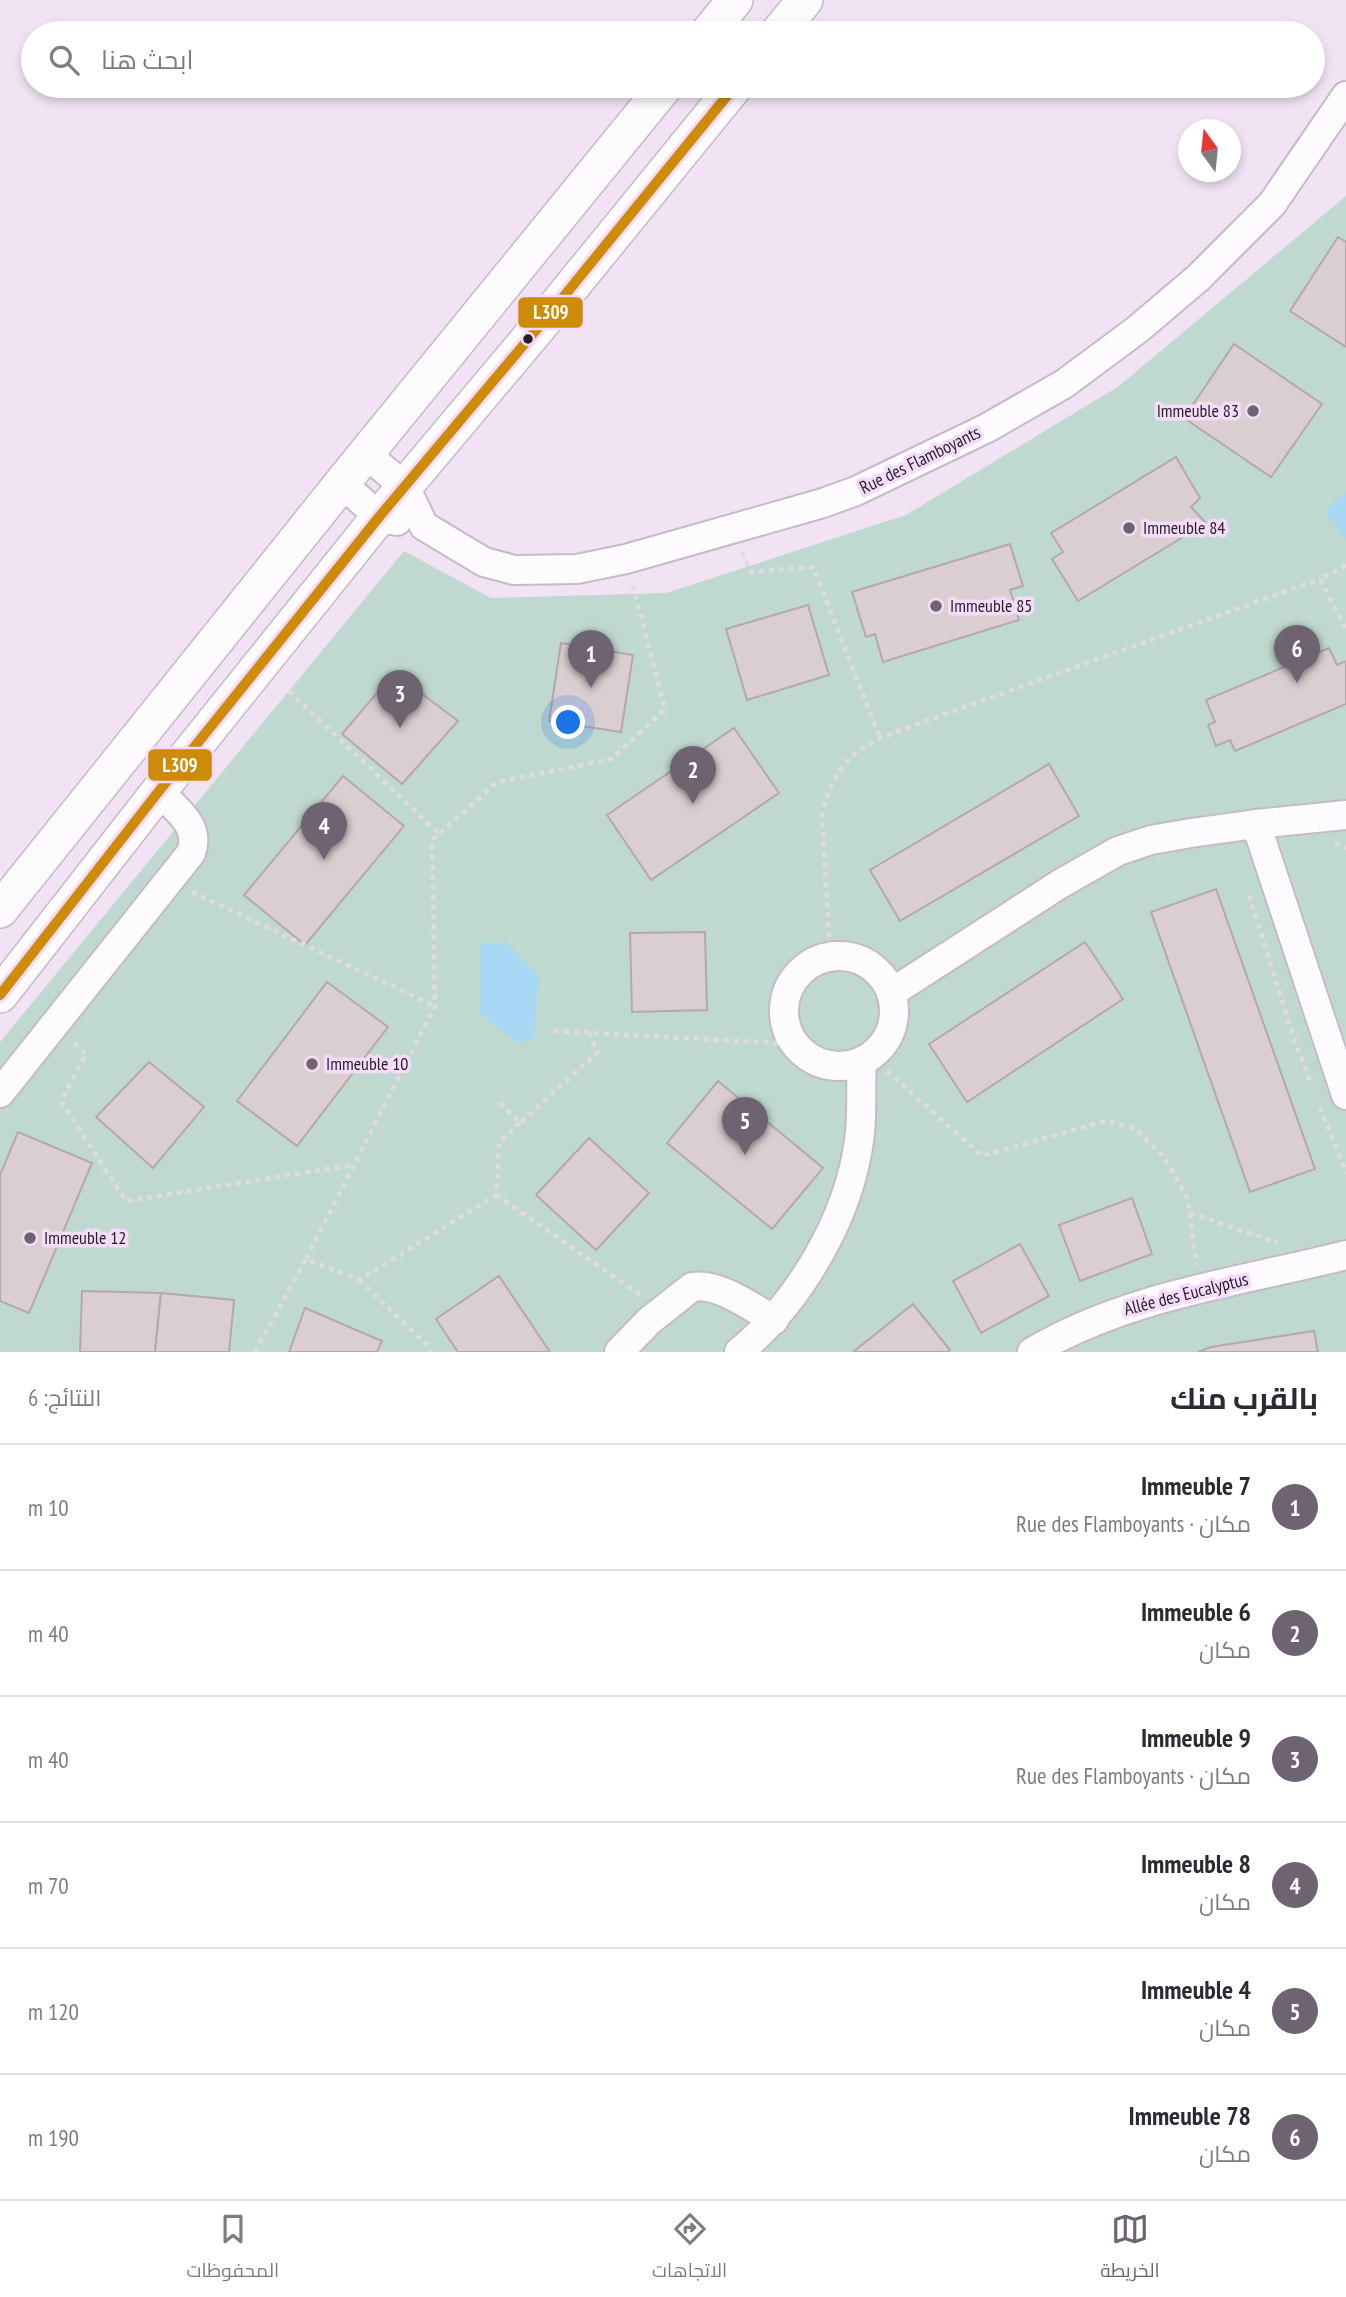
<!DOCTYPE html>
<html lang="ar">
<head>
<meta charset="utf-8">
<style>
	:root { --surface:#fff; --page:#f2f2f3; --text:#2b2b33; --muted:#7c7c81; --line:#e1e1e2; --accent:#6e6370 }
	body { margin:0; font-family:"PT Sans Narrow",Cairo,sans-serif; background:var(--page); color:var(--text); direction:rtl }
	.compass { position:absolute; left:1178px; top:119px; width:63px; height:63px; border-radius:50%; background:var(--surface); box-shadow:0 4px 10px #0003; rotate:345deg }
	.you { position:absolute; left:569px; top:723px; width:24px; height:24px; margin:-18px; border:5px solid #fff; border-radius:50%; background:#1a73e8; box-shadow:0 0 0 10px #1a73e833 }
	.badge { display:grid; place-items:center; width:46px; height:46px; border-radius:50%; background:var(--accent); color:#fff; font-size:23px; font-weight:700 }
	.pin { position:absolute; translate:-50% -58px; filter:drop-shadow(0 2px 4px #0008) }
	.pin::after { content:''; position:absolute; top:37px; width:24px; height:21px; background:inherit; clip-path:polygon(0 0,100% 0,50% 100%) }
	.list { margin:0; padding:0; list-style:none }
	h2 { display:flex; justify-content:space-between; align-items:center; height:91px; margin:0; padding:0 28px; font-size:30px }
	h2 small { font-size:23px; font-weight:400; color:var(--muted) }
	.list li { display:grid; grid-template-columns:46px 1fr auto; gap:21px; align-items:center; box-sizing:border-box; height:126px; padding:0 28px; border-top:2px solid var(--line) }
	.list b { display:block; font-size:26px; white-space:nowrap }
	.list p { margin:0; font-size:23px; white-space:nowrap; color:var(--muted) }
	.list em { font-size:23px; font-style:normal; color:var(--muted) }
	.icon { flex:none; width:38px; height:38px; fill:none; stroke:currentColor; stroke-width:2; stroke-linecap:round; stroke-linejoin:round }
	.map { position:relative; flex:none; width:1346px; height:1352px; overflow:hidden; direction:ltr }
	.search { position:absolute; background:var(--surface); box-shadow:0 4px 10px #0003; left:21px; right:21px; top:21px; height:77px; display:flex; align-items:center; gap:18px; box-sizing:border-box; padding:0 24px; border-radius:38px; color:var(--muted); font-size:26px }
	.sheet { height:847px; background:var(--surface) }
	nav { display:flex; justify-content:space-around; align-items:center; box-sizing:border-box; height:98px; border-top:2px solid var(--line); background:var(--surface); font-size:19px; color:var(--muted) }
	nav a { display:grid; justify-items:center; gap:4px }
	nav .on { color:var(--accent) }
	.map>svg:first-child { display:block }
	.green { fill:#c0d9d0 }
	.water { fill:#a9d8f5 }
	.building { fill:#daced1; stroke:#b4a8ab; stroke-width:2 }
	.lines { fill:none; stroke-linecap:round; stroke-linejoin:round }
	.minor-casing { stroke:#c5bac7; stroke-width:32 }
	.tertiary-casing { stroke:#c5bac7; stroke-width:38 }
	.path { stroke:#e0dbe1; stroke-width:4.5; stroke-dasharray:5 5; stroke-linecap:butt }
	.minor { stroke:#fdfbfd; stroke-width:28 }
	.tertiary { stroke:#fdfbfd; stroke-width:35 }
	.bus-1-casing { stroke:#f6dcfb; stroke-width:16 }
	.bus-1 { stroke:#cd8b08; stroke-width:10 }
	.bus-dot { fill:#271e29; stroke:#f6dcfb; stroke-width:2.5 }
	.poi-dot { fill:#6e6370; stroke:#f6dcfb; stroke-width:2.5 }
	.labels { text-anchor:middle; stroke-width:7; stroke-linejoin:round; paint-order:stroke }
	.poi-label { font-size:18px; fill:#271e29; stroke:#f6dcfb; text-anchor:start }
	.street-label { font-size:18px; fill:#271e29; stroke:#f6dcfb }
	.line-badge { stroke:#f6dcfb; stroke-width:2.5 }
	.badge-label { font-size:19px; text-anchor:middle; font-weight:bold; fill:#fff }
</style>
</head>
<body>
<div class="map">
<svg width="1346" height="1352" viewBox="0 0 1346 1352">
	<rect width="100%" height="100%" fill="#f1e3f4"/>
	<!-- green -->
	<path class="green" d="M1346 196V1352H0V1042L404 551 491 598 666 593 906 515 1119 386Z"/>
	<!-- water -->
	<g class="water">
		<path d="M1346 493V539L1324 511Z"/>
		<path d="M505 942 539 977 534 1038 517 1043 480 1013V943Z"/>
	</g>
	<!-- building -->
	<g class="building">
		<path d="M1338 237 1346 242V347L1290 311Z"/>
		<path d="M1234 344 1322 404 1271 477 1184 418Z"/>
		<path d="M1176 457 1200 498 1191 507 1206 523 1078 601 1052 559 1063 552 1051 533Z"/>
		<path d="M1010 544 1023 586 1010 590 1019 620 883 662 875 634 866 637 852 592Z"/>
		<path d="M808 605 829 675 747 700 726 629Z"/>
		<path d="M561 643 633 655 621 732 549 721Z"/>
		<path d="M1329 648 1337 665 1346 661V704L1235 751 1230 740 1216 746 1208 725 1215 722 1206 700Z"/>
		<path d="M394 673 458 721 402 784 342 734Z"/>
		<path d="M734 728 779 793 651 880 607 815Z"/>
		<path d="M1049 764 1079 816 900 921 870 870Z"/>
		<path d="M343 776 404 826 305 945 244 895Z"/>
		<path d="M1216 889 1315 1169 1250 1192 1151 912Z"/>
		<path d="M705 932 707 1010 632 1012 630 933Z"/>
		<path d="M1085 942 1123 999 967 1102 929 1044Z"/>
		<path d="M327 982 388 1027 297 1146 237 1101Z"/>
		<path d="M149 1062 204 1107 153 1168 96 1117Z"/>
		<path d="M718 1081 823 1168 772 1229 667 1143Z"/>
		<path d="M18 1132 92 1163 29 1313 0 1301V1175Z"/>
		<path d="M589 1138 649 1193 596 1250 536 1195Z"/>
		<path d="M1132 1198 1152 1254 1080 1281 1059 1225Z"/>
		<path d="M1020 1244 1049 1296 981 1333 953 1281Z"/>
		<path d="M499 1276 550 1352H458L436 1319Z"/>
		<path d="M82 1291 161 1293 155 1352H80Z"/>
		<path d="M161 1293 234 1300 229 1352H155Z"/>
		<path d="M913 1304 950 1350 948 1352H853Z"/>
		<path d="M305 1308 382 1341 377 1352H289Z"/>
		<path d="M1314 1331 1318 1352H1198L1211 1347Z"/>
	</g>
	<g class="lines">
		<!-- minor casing -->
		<g class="minor-casing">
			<g id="minor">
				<path d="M366 454 405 487 424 526 484 562 514 570 577 569 626 559 823 503 856 491 987 428 1064 384 1138 329 1198 278 1272 204 1346 96"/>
				<path d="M342 483 379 517 397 521"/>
				<path d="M1256 824 1346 1095"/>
				<circle cx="839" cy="1011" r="55"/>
				<path d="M891 993 1060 884 1118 851 1151 840 1191 833 1256 824 1346 815"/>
				<path d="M0 1093 191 853C201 825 177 811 159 791"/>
				<path d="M619 1352 649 1321 692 1287C718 1282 753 1308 774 1320"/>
				<path d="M739 1352C799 1302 848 1220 859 1141 863 1115 860 1088 862 1061"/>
				<path d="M1032 1352C1128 1295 1240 1282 1346 1255"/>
			</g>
		</g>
		<!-- tertiary casing -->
		<g class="tertiary-casing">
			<g id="tertiary">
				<path d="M708 33 735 0"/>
				<path d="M778 33 805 0"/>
				<path d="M0 910 342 483 665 86"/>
				<path d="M0 995 159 791 379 517 547 317 735 86"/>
			</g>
		</g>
		<!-- path -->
		<g class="path">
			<path d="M742 552 751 572 813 567 880 738"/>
			<path d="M1346 565 1320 579 1346 630"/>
			<path d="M289 691 439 834"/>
			<path d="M1335 843 1346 848"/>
			<path d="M192 892 435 1006"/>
			<path d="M1249 895 1294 1039 1311 1083"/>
			<path d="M830 957 822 814C833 766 854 748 898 731L1320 579"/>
			<path d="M554 1031 795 1044"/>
			<path d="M74 1043 86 1054 61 1101 126 1201 353 1165"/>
			<path d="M887 1071 982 1156 1106 1121 1135 1128 1163 1156 1188 1199 1196 1265"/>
			<path d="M500 1103 520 1123 598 1052 589 1033"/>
			<path d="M1320 1107 1346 1173"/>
			<path d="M520 1123 499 1142 496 1195 359 1280 306 1259 435 1006 432 840 497 782 612 759 665 709 633 585"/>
			<path d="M496 1195 642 1296"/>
			<path d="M1190 1213 1278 1243"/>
			<path d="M359 1280 426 1344 431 1352"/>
			<path d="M255 1352 306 1259"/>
		</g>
		<!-- minor -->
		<use href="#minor" class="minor"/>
		<!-- tertiary -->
		<use href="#tertiary" class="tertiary"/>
		<!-- bus-1 casing -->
		<g class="bus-1-casing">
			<path id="bus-1" d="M0 995 159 791 379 517 547 317 735 86"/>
		</g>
		<!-- bus-1 -->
		<use href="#bus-1" class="bus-1"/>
	</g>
	<!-- markers -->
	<circle class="bus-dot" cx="528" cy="339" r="6"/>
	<g class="poi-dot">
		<circle cx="1253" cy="411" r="7"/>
		<circle cx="1129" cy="528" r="7"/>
		<circle cx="936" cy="606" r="7"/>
		<circle cx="312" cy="1064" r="7"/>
		<circle cx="30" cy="1238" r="7"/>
	</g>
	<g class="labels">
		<!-- poi labels -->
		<g class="poi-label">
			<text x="1239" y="417" text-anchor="end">Immeuble 83</text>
			<text x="1143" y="534">Immeuble 84</text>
			<text x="950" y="612">Immeuble 85</text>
			<text x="326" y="1070">Immeuble 10</text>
			<text x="44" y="1244">Immeuble 12</text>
		</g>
		<!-- street labels -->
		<g class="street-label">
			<text transform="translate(920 460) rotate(-26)" y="6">Rue des Flamboyants</text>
			<text transform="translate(1186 1294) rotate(-14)" y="6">Allée des Eucalyptus</text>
		</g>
	</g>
	<g class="line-badge">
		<rect x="517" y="296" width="67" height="33" rx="7" fill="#cd8b08"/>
		<rect x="147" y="748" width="66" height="34" rx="7" fill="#cd8b08"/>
	</g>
	<g class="badge-label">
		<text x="551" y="319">L309</text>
		<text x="180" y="772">L309</text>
	</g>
</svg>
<svg class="compass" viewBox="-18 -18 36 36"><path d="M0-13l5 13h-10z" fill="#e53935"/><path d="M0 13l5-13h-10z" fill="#7c7c81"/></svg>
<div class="you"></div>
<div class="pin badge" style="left:591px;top:688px">1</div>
<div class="pin badge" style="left:693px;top:804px">2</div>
<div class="pin badge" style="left:400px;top:728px">3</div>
<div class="pin badge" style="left:324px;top:860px">4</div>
<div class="pin badge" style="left:745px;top:1155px">5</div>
<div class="pin badge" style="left:1297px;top:683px">6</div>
<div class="search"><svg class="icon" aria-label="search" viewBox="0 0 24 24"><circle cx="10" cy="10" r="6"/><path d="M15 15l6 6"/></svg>ابحث هنا</div>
</div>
<section class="sheet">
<h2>بالقرب منك<small>النتائج: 6</small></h2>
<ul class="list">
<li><span class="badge">1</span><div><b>Immeuble 7</b><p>مكان · Rue des Flamboyants</p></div><em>10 m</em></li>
<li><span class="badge">2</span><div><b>Immeuble 6</b><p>مكان</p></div><em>40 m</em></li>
<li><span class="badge">3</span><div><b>Immeuble 9</b><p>مكان · Rue des Flamboyants</p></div><em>40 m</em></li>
<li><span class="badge">4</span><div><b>Immeuble 8</b><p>مكان</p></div><em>70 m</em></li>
<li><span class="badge">5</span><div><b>Immeuble 4</b><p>مكان</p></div><em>120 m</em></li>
<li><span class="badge">6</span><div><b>Immeuble 78</b><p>مكان</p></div><em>190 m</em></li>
</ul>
</section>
<nav>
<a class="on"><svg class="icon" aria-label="map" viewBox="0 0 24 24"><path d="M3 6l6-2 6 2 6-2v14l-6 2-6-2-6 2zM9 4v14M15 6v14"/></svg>الخريطة</a>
<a><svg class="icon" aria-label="directions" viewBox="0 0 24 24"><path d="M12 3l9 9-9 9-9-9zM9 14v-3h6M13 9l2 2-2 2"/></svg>الاتجاهات</a>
<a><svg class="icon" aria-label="saved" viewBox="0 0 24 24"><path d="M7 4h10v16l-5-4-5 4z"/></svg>المحفوظات</a>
</nav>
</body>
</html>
